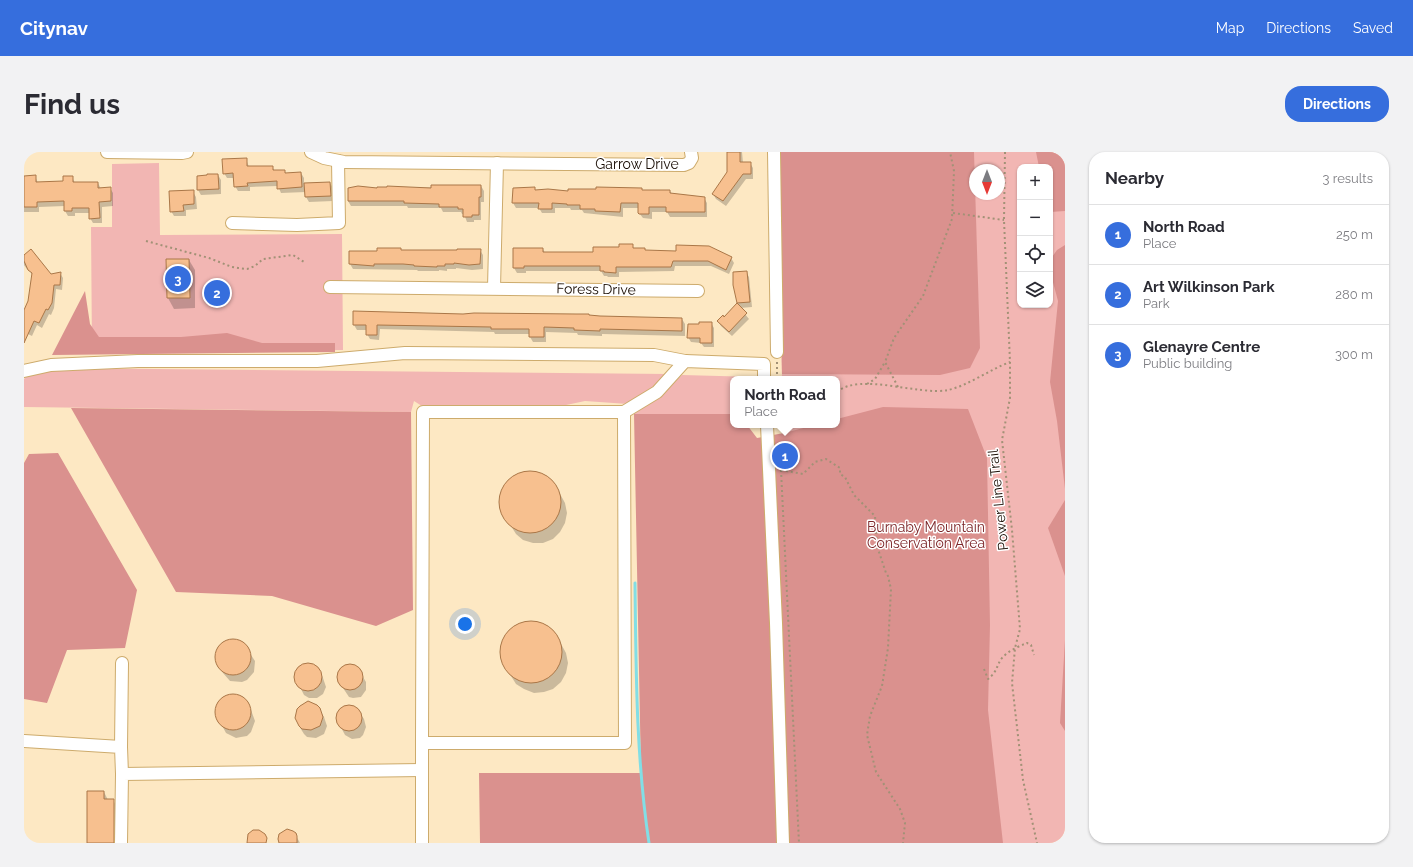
<!DOCTYPE html>
<html lang="en">
<head>
<meta charset="utf-8">
<style>
	:root { --surface:#fff; --page:#f2f2f3; --text:#2b2b33; --muted:#7c7c81; --line:#e1e1e2; --accent:#366edd }
	body { margin:0; font-family:Raleway,sans-serif; background:var(--page); color:var(--text) }
	.controls { position:absolute; right:12px; top:12px; display:grid; overflow:hidden; border-radius:8px; box-shadow:0 1px 3px #0004 }
	.controls button { width:36px; height:36px; display:grid; place-items:center; padding:0; border:0; border-bottom:1px solid var(--line); background:var(--surface); color:var(--text); font:20px sans-serif }
	.compass { position:absolute; left:945px; top:12px; width:36px; height:36px; border-radius:50%; background:var(--surface); box-shadow:0 1px 3px #0004; rotate:180deg }
	.you { position:absolute; left:441px; top:472px; width:14px; height:14px; margin:-10px; border:3px solid #fff; border-radius:50%; background:#1a73e8; box-shadow:0 0 0 6px #1a73e833 }
	.badge { display:grid; place-items:center; width:26px; height:26px; border-radius:50%; background:var(--accent); color:#fff; font-size:13px; font-weight:700 }
	.pin { position:absolute; translate:-50% -50%; border:2px solid #fff; box-shadow:0 1px 4px #0006 }
	.popup { position:absolute; left:706px; top:224px; width:110px; height:52px; box-sizing:border-box; display:grid; place-content:center; border-radius:8px; background:var(--surface); filter:drop-shadow(0 1px 3px #0005); font-size:13px; white-space:nowrap; color:var(--muted) }
	.popup b { font-size:15px; color:var(--text) }
	.popup::after { content:''; position:absolute; left:50%; top:100%; margin-left:-8px; border:8px solid transparent; border-top-color:var(--surface) }
	.list { margin:0; padding:0; list-style:none }
	h2 { display:flex; justify-content:space-between; align-items:center; height:52px; margin:0; padding:0 16px; font-size:17px }
	h2 small { font-size:13px; font-weight:400; color:var(--muted) }
	.list li { display:grid; grid-template-columns:26px 1fr auto; gap:12px; align-items:center; box-sizing:border-box; height:60px; padding:0 16px; border-top:1px solid var(--line) }
	.list b { display:block; font-size:15px; white-space:nowrap }
	.list p { margin:0; font-size:13px; white-space:nowrap; color:var(--muted) }
	.list em { font-size:13px; font-style:normal; color:var(--muted) }
	.icon { flex:none; width:22px; height:22px; fill:none; stroke:currentColor; stroke-width:2; stroke-linecap:round; stroke-linejoin:round }
	.map { position:relative; flex:none; width:1041px; height:691px; overflow:hidden; border-radius:16px }
	header { display:flex; align-items:center; gap:24px; box-sizing:border-box; height:56px; padding:0 20px; background:var(--accent); color:#fff }
	header strong { font-size:19px }
	nav { display:flex; gap:22px; margin-inline-start:auto; font-size:14px }
	.intro { display:flex; align-items:center; justify-content:space-between; box-sizing:border-box; height:96px; padding:0 24px }
	h1 { margin:0; font-size:28px }
	.button { padding:10px 18px; border-radius:16px; background:var(--accent); color:#fff; font-size:14px; font-weight:700 }
	main { display:flex; gap:24px; padding:0 24px }
	aside { flex:1; background:var(--surface); border-radius:16px; box-shadow:0 1px 3px #0004 }
	.map>svg:first-child { display:block }
	.green { fill:#f2b6b3; fill-rule:evenodd }
	.forest { fill:#da918e }
	.shadow { fill:#0003 }
	.lines { fill:none; stroke-linecap:round; stroke-linejoin:round }
	.stream { stroke:#82dee5; stroke-width:3 }
	.building { fill:#f7c08f; stroke:#aa7748 }
	.minor-casing { stroke:#cdab6c; stroke-width:14 }
	.path { stroke:#a29176; stroke-width:2; stroke-dasharray:2 3; stroke-linecap:butt }
	.minor { stroke:#fff; stroke-width:12 }
	.labels { text-anchor:middle; stroke-width:3; stroke-linejoin:round; paint-order:stroke }
	.street-label { font-size:14px; fill:#160a00; stroke:#fff }
	.park-label { font-size:14px; fill:#7c2629; stroke:#fff }
</style>
</head>
<body>
<header>
<strong>Citynav</strong>
<nav><a>Map</a><a>Directions</a><a>Saved</a></nav>
</header>
<div class="intro"><h1>Find us</h1><a class="button">Directions</a></div>
<main>
<div class="map">
<svg width="1041" height="691" viewBox="0 0 1041 691">
	<rect width="100%" height="100%" fill="#fde8c3"/>
	<!-- green -->
	<g class="green">
		<path d="M753 0H1041V691H769L759 273H813V227H758ZM996 15H1026V153H996ZM951 18H975V42H951Z"/>
		<path d="M135 11 136 83 318 82 319 198 68 200 67 75H88V12Z"/>
		<path d="M29 216 645 222 630 239 604 252 561 249 528 256H401L390 249 387 260 0 255V227L7 220Z"/>
		<path d="M658 223 732 225V227H709V262H610L639 241Z"/>
	</g>
	<!-- forest -->
	<g class="forest">
		<path d="M754 0H950L956 196 946 216 916 223 758 222Z"/>
		<path d="M1012 0H1041V59L1026 60V15H1015Z"/>
		<path d="M1041 93V337L1033 269 1026 230 1034 149 1026 119V108L1033 98Z"/>
		<path d="M61 139 66 172 75 185H157L203 181 238 191H311V200L28 203Z"/>
		<path d="M859 255 944 257 963 306 966 473 964 558 979 691H456L455 621H617L610 262H709V273H723L733 286 760 281 791 273H813V267Z"/>
		<path d="M47 256 387 260 389 458 352 474 248 444 152 440Z"/>
		<path d="M34 301 113 438 101 496 43 498 23 551 0 547V311L5 302Z"/>
		<path d="M1041 348V424L1024 376Z"/>
		<path d="M1041 488V579L1036 571Z"/>
	</g>
	<!-- shadow -->
	<g class="shadow">
		<path d="M704 0H718L719 11H726L729 16V27H722L702 54 692 47 689 42 704 20Z"/>
		<path d="M222 7 225 15H248L251 19H260L263 22 277 21 280 26V32L306 31 309 36V49L285 50 282 45V40L257 41 254 34 226 35V39H214L211 34 210 26H203L200 21Z"/>
		<path d="M194 23 197 28V42L177 43 174 38Z"/>
		<path d="M0 24H11L14 31 40 30 48 25 51 31H74L77 37 86 36 89 41V54L78 55V71H69L66 66V61H51V64H44L41 59V54L15 55V60H0Z"/>
		<path d="M457 34 460 39V50H457V68H450V70H443L440 62H438L437 60H419L417 56H384L383 54H327L324 49 354 37Z"/>
		<path d="M510 36 512 39 545 40 617 37 618 39H646L648 42 680 46 683 51V65H646L643 60H628V67L619 66 615 61V56H599V65L560 61 558 58H547L546 56H531V61H518L515 56H492L489 51 490 37Z"/>
		<path d="M169 40 172 45 173 57 162 58V64H150L147 59Z"/>
		<path d="M608 93 610 97H620L622 99 707 106 710 111 705 122 687 114H651L650 119 595 120V125H584L583 124H580L577 119H502V121H493L490 116 519 97 521 101H570Z"/>
		<path d="M456 98 459 103V117L448 118 432 116V117H423V119L415 118V119H394L393 118 329 117 326 112V100Z"/>
		<path d="M0 104 27 124 36 121 39 126 38 138 32 137 30 156 27 163 25 162 18 176 13 173 8 184 0 180V161L5 149 9 124 4 116 3 117 0 113Z"/>
		<path d="M143 108H165L171 118V156L150 157 144 146Z"/>
		<path d="M722 120 725 125 728 155 716 156 725 167 708 184 697 174 694 169 716 156 714 151Z"/>
		<path d="M330 160 658 167 661 172V184L578 182V184L554 183 553 181 522 180V190H509L506 185V182H471L470 180 356 177 355 188 346 187 343 182V178H333L330 173Z"/>
		<path d="M687 171 690 176V195H680L677 191 667 190 664 185Z"/>
		<path d="M503 320 512 321 522 325 530 331 541 351 543 361 541 371 536 380 529 387 519 391H509L499 388 492 382 480 363 477 354V345L480 336 486 328 494 323Z"/>
		<path d="M504 470 513 471 523 474 531 481 542 501 544 511 542 521 537 530 529 537 520 540 510 541 500 537 492 532 480 513 478 504V494L481 486 487 478 495 473Z"/>
		<path d="M208 488 219 491 231 509 230 520 223 528 218 530 206 529 199 521 194 512 193 502 198 493Z"/>
		<path d="M284 513H287L295 518 299 526 302 535 299 542 293 546H285L280 543 272 527V523L276 516Z"/>
		<path d="M325 513 333 515 342 530V538L337 545 329 546 325 545 315 530 314 522 318 516Z"/>
		<path d="M213 544 223 550 227 558 231 569 227 580 223 584 217 585 212 586 202 581 192 562 194 552 202 545Z"/>
		<path d="M324 554 332 556 340 567 342 575 339 583 336 586 328 587 321 583 312 566 317 557Z"/>
		<path d="M295 557 300 565 303 574 300 582 292 586 283 585 280 582 275 574Z"/>
		<path d="M80 640 84 648H89L95 659V691H64Z"/>
		<path d="M258 680 271 682 276 691H256L254 688Z"/>
	</g>
	<g class="lines">
		<!-- stream -->
		<path class="stream" d="M611 431C612 518 612 605 625 691"/>
	</g>
	<!-- building -->
	<g class="building">
		<path d="M703 0H716V10H727V22H719L699 49 688 42 703 20Z"/>
		<path d="M223 6V14H249V18H261V21L277 20 278 35 253 37V29L223 31 224 34 210 35 209 21 199 22 198 7Z"/>
		<path d="M183 22H194L195 37 173 38V24L183 23Z"/>
		<path d="M12 23V30L39 29V24H49V30H74V36L87 35V49L75 50 76 66 65 67V56H48V59H40V49L13 50V55H0V24Z"/>
		<path d="M306 30 307 44 281 45 280 31Z"/>
		<path d="M407 33H457V45H455V63H448V65H439V57H434V55H415V52L380 51V49H324V36L334 34 353 36V35H363V34L407 36Z"/>
		<path d="M511 35V38L524 37 544 39V37H572V35L618 36V38H646V41L681 45V60H642V55H625V62H615L614 61V51H597L596 60 571 59V57H556V53H543V52L528 51V57H514L515 51H488L489 36Z"/>
		<path d="M170 38V52L159 53 160 59 146 60 145 39Z"/>
		<path d="M595 92H609V96H621V98L652 99V93L685 94 708 105 702 118 684 109H649L647 115H592V121L580 120V119H576V114H500V116H489V96H519V100H569V95H595Z"/>
		<path d="M353 96H377V98H433V97H457L456 112 445 113 430 111V112H421V114H413V115L390 114V113L379 112H350V114L325 112V99H353Z"/>
		<path d="M7 97 27 122 37 120 36 133H30L28 151 24 158 22 157 15 171 10 169 0 191V158L4 149 8 121 4 118 0 109V103Z"/>
		<path d="M142 107H165L166 146H143Z"/>
		<path d="M723 119 726 150 713 151 709 133V120Z"/>
		<path d="M713 151 723 161 705 180 693 169 699 163 700 165Z"/>
		<path d="M329 159 439 162 450 161 552 162H565V163L576 164 658 166V179L576 177V179L550 178V176L520 175V185H505V177H467V175L353 173V183H342V173H329Z"/>
		<path d="M675 170H688V191H676V186H663L664 172H675Z"/>
		<circle cx="506" cy="350" r="31"/>
		<circle cx="507" cy="500" r="31"/>
		<circle cx="209" cy="505" r="18"/>
		<circle cx="284" cy="525" r="14"/>
		<circle cx="326" cy="525" r="13"/>
		<circle cx="209" cy="560" r="18"/>
		<path d="M284 549 293 553 296 556 299 565 296 574 287 578 278 577 275 574 271 566 273 557 276 554Z"/>
		<circle cx="325" cy="566" r="13"/>
		<path d="M63 639H80V647H90V691H63Z"/>
		<path d="M263 677 269 679 272 681 273 684V691H255L254 687 255 682Z"/>
		<path d="M229 678H235L241 682 243 686 242 691H223L224 682Z"/>
	</g>
	<g class="lines">
		<!-- minor casing -->
		<g class="minor-casing">
			<g id="minor">
				<path d="M83 0 158 1 163 0"/>
				<path d="M287 0 300 6 320 10 660 13 665 11 668 6 667 0"/>
				<path d="M750 0 753 200"/>
				<path d="M208 71 273 73 315 71 314 9"/>
				<path d="M306 135 674 139"/>
				<path d="M470 136 473 11"/>
				<path d="M0 219 27 213 114 209H293L381 201 630 203 661 209"/>
				<path d="M743 273 752 471 759 691"/>
				<path d="M0 589 97 595 98 622"/>
				<path d="M398 591H601L600 260 633 240 661 209 740 212V227"/>
				<path d="M97 595 98 511"/>
				<path d="M97 691 98 622 398 618"/>
				<path d="M398 691V591L399 260H600"/>
			</g>
		</g>
		<!-- path -->
		<g class="path">
			<path d="M981 0 980 68 986 210V246L978 288 988 378 996 477 991 496 988 531 999 628 1013 691"/>
			<path d="M929 61 980 68"/>
			<path d="M122 89 185 106 208 115 214 116 223 117 231 114 239 107 269 103 280 110"/>
			<path d="M753 210V227"/>
			<path d="M843 232 851 227 861 210"/>
			<path d="M874 235 861 210 870 186 899 144 928 67 930 19 926 0"/>
			<path d="M813 240C836 220 895 244 924 238 943 234 967 217 986 210"/>
			<path d="M756 298 757 318 779 322 791 310 802 307 816 316V322L821 325 830 343 851 364 853 394 862 421 864 424 867 437 864 496 858 534 846 564 843 583 852 620 876 657 881 671 879 691"/>
			<path d="M757 318 775 691"/>
			<path d="M960 517 964 527C974 519 972 514 978 506 984 499 995 494 1003 491L1007 493 1010 503"/>
		</g>
		<!-- minor -->
		<use href="#minor" class="minor"/>
	</g>
	<g class="labels">
		<!-- street labels -->
		<g class="street-label">
			<text x="613" y="17">Garrow Drive</text>
			<text transform="translate(572 137) rotate(1)" y="5">Foress Drive</text>
			<text transform="translate(974 348) rotate(-96)" y="5">Power Line Trail</text>
		</g>
		<!-- park labels -->
		<g class="park-label">
			<text x="902" y="380">Burnaby Mountain<tspan x="902" dy="16">Conservation Area</tspan></text>
		</g>
	</g>
</svg>
<div class="controls">
<button>+</button>
<button>−</button>
<button><svg class="icon" aria-label="locate" viewBox="0 0 24 24"><circle cx="12" cy="12" r="6"/><path d="M12 2v4M12 18v4M2 12h4M18 12h4"/></svg></button>
<button><svg class="icon" aria-label="layers" viewBox="0 0 24 24"><path d="M12 4l9 5-9 5-9-5zM3 14l9 5 9-5"/></svg></button>
</div>
<svg class="compass" viewBox="-18 -18 36 36"><path d="M0-13l5 13h-10z" fill="#e53935"/><path d="M0 13l5-13h-10z" fill="#7c7c81"/></svg>
<div class="you"></div>
<div class="pin badge" style="left:761px;top:304px">1</div>
<div class="popup"><b>North Road</b>Place</div>
<div class="pin badge" style="left:193px;top:141px">2</div>
<div class="pin badge" style="left:154px;top:127px">3</div>
</div>
<aside>
<h2>Nearby<small>3 results</small></h2>
<ul class="list">
<li><span class="badge">1</span><div><b>North Road</b><p>Place</p></div><em>250 m</em></li>
<li><span class="badge">2</span><div><b>Art Wilkinson Park</b><p>Park</p></div><em>280 m</em></li>
<li><span class="badge">3</span><div><b>Glenayre Centre</b><p>Public building</p></div><em>300 m</em></li>
</ul>
</aside>
</main>
</body>
</html>
